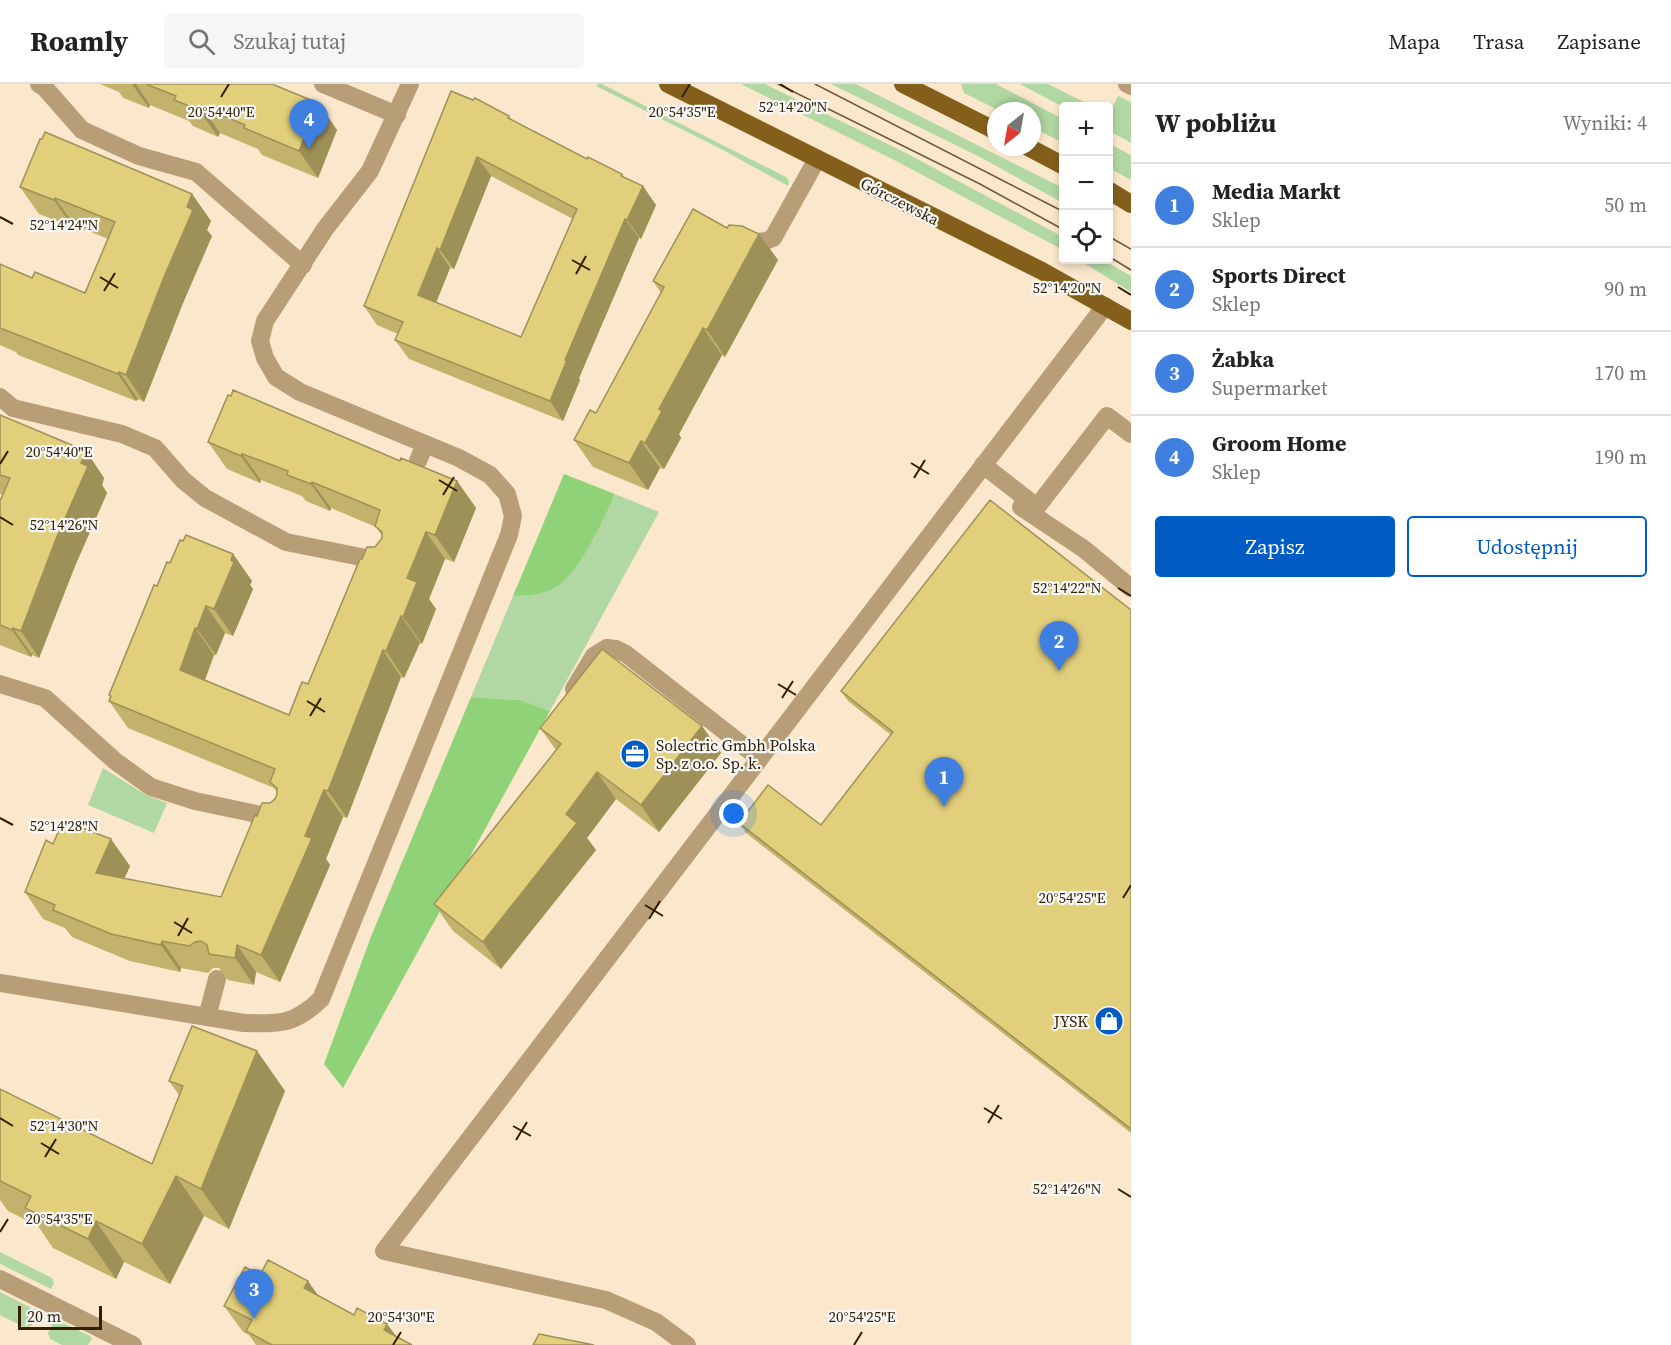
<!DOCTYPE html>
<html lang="pl">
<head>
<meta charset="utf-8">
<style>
	:root { --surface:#fff; --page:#f6f6f6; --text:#222; --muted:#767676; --line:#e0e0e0; --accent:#005cc5 }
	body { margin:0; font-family:"Source Serif 4",serif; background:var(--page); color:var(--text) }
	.controls { position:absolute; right:18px; top:18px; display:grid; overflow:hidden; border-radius:6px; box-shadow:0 3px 9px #0003 }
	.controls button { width:54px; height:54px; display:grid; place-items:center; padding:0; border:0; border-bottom:2px solid var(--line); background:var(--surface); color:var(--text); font:30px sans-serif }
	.compass { position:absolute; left:987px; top:18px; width:54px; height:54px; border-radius:50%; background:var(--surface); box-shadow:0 3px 9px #0003; rotate:211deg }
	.scale { position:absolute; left:18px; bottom:15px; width:84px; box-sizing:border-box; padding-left:6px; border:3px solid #311f00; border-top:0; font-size:16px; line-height:21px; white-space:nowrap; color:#311f00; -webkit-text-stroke:4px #f8f8f8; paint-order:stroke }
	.you { position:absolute; left:734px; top:730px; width:21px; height:21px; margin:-15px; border:4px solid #fff; border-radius:50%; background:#1a73e8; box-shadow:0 0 0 9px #1a73e833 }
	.badge { display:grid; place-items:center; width:39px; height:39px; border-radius:50%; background:var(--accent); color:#fff; font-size:20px; font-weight:700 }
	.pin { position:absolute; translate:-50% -50px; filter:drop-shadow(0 2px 3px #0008) }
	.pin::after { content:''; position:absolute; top:32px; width:21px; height:18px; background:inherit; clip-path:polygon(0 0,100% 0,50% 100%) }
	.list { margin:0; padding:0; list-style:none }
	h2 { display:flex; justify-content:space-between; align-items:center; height:78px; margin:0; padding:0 24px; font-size:26px }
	h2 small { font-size:20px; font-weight:400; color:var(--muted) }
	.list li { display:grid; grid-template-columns:39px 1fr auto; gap:18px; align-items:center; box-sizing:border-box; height:84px; padding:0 24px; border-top:2px solid var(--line) }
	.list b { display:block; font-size:22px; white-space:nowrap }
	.list p { margin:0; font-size:20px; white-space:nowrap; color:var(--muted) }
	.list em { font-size:20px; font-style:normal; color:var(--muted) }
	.actions { display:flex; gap:12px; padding:18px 24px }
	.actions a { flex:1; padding:14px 0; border:2px solid var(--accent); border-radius:6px; text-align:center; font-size:21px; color:var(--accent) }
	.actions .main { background:var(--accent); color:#fff }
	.icon { flex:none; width:33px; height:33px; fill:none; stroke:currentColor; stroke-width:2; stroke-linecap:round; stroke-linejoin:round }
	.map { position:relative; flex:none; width:1131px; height:1261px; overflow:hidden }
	header { display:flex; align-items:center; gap:36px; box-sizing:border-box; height:84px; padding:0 30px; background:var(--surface); border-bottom:2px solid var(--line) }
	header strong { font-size:28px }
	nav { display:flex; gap:33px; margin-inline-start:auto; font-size:21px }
	.search { width:420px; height:54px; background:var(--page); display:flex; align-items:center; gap:15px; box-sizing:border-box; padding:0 21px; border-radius:6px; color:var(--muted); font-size:22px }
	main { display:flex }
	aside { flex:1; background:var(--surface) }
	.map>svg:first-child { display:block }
	.green { fill:#b1d8a2 }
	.forest { fill:#90d277 }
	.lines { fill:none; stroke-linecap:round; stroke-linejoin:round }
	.minor { stroke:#b89e76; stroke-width:18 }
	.major { stroke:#845f1b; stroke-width:18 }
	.tram { stroke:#6a5839; stroke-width:1.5 }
	.wall { fill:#c2b26b; fill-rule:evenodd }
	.shaded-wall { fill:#9e9157 }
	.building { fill:#e1cf7c; stroke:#9e9157; stroke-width:1.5; fill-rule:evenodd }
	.ticks { fill:none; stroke:#311f00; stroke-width:2 }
	.labels { text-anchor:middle; stroke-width:4.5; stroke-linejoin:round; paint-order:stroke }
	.street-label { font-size:16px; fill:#311f00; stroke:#f8f8f8 }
	.poi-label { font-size:16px; fill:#311f00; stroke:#f8f8f8; text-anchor:start }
	.ticks-label { font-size:15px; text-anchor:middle; fill:#311f00; stroke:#f8f8f8; stroke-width:4.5; stroke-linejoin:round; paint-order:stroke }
</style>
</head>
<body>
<header>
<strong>Roamly</strong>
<div class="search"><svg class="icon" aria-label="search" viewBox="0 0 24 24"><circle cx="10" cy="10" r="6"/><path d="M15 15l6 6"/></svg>Szukaj tutaj</div>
<nav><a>Mapa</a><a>Trasa</a><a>Zapisane</a></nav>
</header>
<main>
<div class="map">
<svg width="1131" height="1261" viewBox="0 0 1131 1261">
	<rect width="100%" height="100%" fill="#fbe8cc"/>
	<!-- green -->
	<g class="green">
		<path d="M598 0H602L786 93 789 97 788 102 723 66 596 2Z"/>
		<path d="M741 0H765L906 69 1063 153V166L900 79Z"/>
		<path d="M831 0H856L1063 104V119L978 72Z"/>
		<path d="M961 0H996L1063 35V59L1032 43V27H1000L964 9Z"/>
		<path d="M1020 0H1048L1092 22 1063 23Z"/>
		<path d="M1118 12 1131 18V59L1109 47V30Z"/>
		<path d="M1108 59 1131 71V96L1109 84Z"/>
		<path d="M1079 176H1103L1131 192V208Z"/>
		<path d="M615 410 659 428 550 627 520 616 471 613 513 512H526L593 456Z"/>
		<path d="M103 684 146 711 167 719 154 749 88 721Z"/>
		<path d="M0 1168 52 1194 54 1199 51 1205 4 1182 0 1179Z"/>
		<path d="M0 1208 39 1228 32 1241 26 1244 0 1231Z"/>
		<path d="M55 1235 90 1252 92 1255 88 1261H62L50 1255 48 1249Z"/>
	</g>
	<!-- forest -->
	<g class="forest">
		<path d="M564 390 615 410C603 436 577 496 550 506 538 511 525 512 513 512Z"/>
		<path d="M471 613 520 616 550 627 343 1004 324 980 372 850Z"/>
	</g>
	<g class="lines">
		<!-- minor -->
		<g class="minor">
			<path d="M39 0 45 4 82 46 139 72 196 88 303 181"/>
			<path d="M323 0 397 31"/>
			<path d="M1127 0 1131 2"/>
			<path d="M741 153C753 158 761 160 773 154L817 75"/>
			<path d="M0 313 13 324 122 350 155 364 183 396 205 414 286 458 386 478"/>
			<path d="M418 377 425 360"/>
			<path d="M983 381 1037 423 1107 332 1131 350"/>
			<path d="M1021 423 1084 465 1131 504"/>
			<path d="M0 600 45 614 115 677 151 703 195 717 280 735"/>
			<path d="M574 605 594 572 607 564 616 565 626 570 759 674"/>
			<path d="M0 899 244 939C280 940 294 941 321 915L509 451 513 432 507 410 490 391 459 374 300 308 276 293 265 274 260 257 265 237 325 145 370 87 410 0"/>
			<path d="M207 933 217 895"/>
			<path d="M0 1195 133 1261"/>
			<path d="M687 1261 656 1238 606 1216 384 1167 1105 222"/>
		</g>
		<!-- major -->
		<g class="major">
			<path d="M668 0 1042 187 1131 237"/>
			<path d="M903 0 996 47"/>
			<path d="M1028 63 1064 82"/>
			<path d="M1108 106 1131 120"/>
		</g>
		<!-- tram -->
		<g class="tram">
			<path d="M778 0 980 100 1064 146"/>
			<path d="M815 0 1064 128"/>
			<path d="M1108 152 1131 165"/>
			<path d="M1108 172 1131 186"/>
		</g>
	</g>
	<!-- wall -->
	<g class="wall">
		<path d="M100 0H272L318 19 337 46 318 94 262 71 258 65 220 49 218 53 193 42 189 37 150 21 149 24 123 14 119 8Z"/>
		<path d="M509 32 512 36 587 75 622 90 625 94 656 121 641 155 639 154 579 294 580 296 563 337 409 275 395 256 398 250 377 241 364 222ZM491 92 573 135 521 253 436 219 450 184 454 185Z"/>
		<path d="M20 103 192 110 211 137 207 146 212 152 183 219 144 318 138 315 136 317 18 271 16 268 0 261V180L32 194 85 209 108 155 74 141 73 143 39 130Z"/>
		<path d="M727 144 759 150 778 176 725 273 722 271 679 350 681 354 664 385 660 384 648 406 593 383 574 356 596 329 661 209 653 197Z"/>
		<path d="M0 331 86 367 104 394 102 401 107 409 75 482 39 574 32 571 31 573 0 561V417L3 411 0 410Z"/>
		<path d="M208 358 400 377 457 397 476 424 454 478 445 475 429 515 436 525 422 560 420 559 404 594 401 593 347 734 343 733 326 775 330 781 280 898 256 888 254 901 228 896 219 884H213L208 889 181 884 180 888 130 877 72 853 65 844 43 835 25 808 53 760 130 782 124 795 221 813 257 732 275 715 277 710V708L274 704 128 644 109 617 110 613 109 611 157 502 170 479 233 470 252 497 250 501 253 505 233 552 225 549 216 571H214L205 596 289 631 308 600 362 475 375 463 382 454V452L376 443 331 424 330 427 306 417 302 412 261 396 260 399 227 385Z"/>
		<path d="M1131 526V1049L746 749 739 739 821 741 891 651 848 617 841 607Z"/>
		<path d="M702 642 721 669 659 748 616 715 587 754 596 766 501 885 453 847 434 820 556 666 540 644Z"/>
		<path d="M257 967 285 1007 229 1145 204 1132 170 1200 124 1178 116 1195 53 1164 38 1142 8 1127 0 1116V1005L152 1080 179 1011 169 997Z"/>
		<path d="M260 1191 317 1211 354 1231 387 1240 397 1253 412 1261H256L249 1251 243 1248 224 1222Z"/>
	</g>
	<!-- shaded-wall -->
	<g class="shaded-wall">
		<path d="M132 0H136L150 21 149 24Z"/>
		<path d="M318 19 337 46 318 94 299 67Z"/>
		<path d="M201 22 220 49 218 53 199 26Z"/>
		<path d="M477 73 491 92 454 185 440 166Z"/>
		<path d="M643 102 656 121 641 155 627 136Z"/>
		<path d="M192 110 211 137 207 146 212 152 183 219 144 318 126 291Z"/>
		<path d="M55 114 74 141 73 143 54 116Z"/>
		<path d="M625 135 639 154 579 294 580 296 563 337 550 317 565 276Z"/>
		<path d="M759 150 778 176 725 273 707 246Z"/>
		<path d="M437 164 450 184 431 231 418 211Z"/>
		<path d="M703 244 722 271 679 350 681 354 664 385 645 359 659 325Z"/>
		<path d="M119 288 138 315 136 317 118 290Z"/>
		<path d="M641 357 660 384 648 406 629 379Z"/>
		<path d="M86 367 104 394 102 401 107 409 75 482 39 574 21 547Z"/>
		<path d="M242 370 261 396 260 399 241 372Z"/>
		<path d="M457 397 476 424 454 478 435 451Z"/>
		<path d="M312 398 331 424 330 427 311 400Z"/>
		<path d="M426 448 445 475 429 515 436 525 422 560 403 533 407 494Z"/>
		<path d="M233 470 252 497 250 501 253 505 233 552 214 525Z"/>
		<path d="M206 522 225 549 216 571 197 545Z"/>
		<path d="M401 532 420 559 404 594 386 567Z"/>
		<path d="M13 544 32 571 31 573 12 546Z"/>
		<path d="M195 544 214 571 199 612 180 586Z"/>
		<path d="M383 566 401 593 347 734 328 707Z"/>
		<path d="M702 642 721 669 659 748 641 721Z"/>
		<path d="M597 688 616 715 587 754 596 766 501 885 483 858 566 730Z"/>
		<path d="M324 706 343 733 326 775 330 781 280 898 261 871 305 752Z"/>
		<path d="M111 755 130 782 115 816 96 789Z"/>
		<path d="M162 857 181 884 180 888 161 861Z"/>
		<path d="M237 861 256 888 254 901 235 874Z"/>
		<path d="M257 967 285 1007 229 1145 201 1105Z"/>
		<path d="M176 1092 204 1132 170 1200 142 1160Z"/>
		<path d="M96 1137 124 1178 116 1195 88 1155Z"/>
		<path d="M308 1197 327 1224 304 1204Z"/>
		<path d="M387 1240 402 1261 384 1246Z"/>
	</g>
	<!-- building -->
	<g class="building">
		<path d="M146 0H272L318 19 299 67 244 44 245 41 201 22 199 26 174 16 176 12Z"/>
		<path d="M451 7 473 16 475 14 509 32 508 34 587 75 588 73 622 90 621 92 643 102 627 136 625 135 565 276H567L550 317 395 256 403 238 364 222ZM477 73 577 125 521 253 418 211 437 164 440 166Z"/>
		<path d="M45 48 192 110 187 123 193 126 164 193 126 291 119 288 118 290 0 244V180L32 194 35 188 85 209 115 138 55 114 54 116 20 103 40 55H42Z"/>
		<path d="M693 125 727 144 729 141 742 142 759 150 707 246 703 244 659 325 662 327 645 359 641 357 629 379 574 356 590 326 596 329 664 203 653 197Z"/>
		<path d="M233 306 400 377 401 374 457 397 435 451 426 448 407 494 417 498 403 533 401 532 386 567 383 566 328 707 324 706 305 752 312 754 261 871 237 861 235 874 209 870 207 861 201 857 195 858 189 862 162 857 161 861 111 850 53 826 55 821 25 808 46 756 53 760 62 739 66 740 67 738 111 755 96 789 221 813 255 731 257 732 262 719H270L275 715 277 710V704L270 698 275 685 109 617 111 612 109 611 154 501 157 502 167 478 170 479 180 456 183 457 186 451 233 470 231 476 234 478 214 525 206 522 197 545 195 544 180 586 289 631 302 598 308 600 360 475H362L367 463H375L382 454V448L375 442 380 426 312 398 311 400 287 391 288 387 267 379 242 370 241 372 208 358 228 311 231 312Z"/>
		<path d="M0 331 86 367 81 379 88 382 56 455 21 547 13 544 12 546 0 541V417L10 394 0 391Z"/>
		<path d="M990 416 1131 526V1045L739 739 768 701 821 741 893 648 841 607Z"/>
		<path d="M602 565 702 642 641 721 597 688 566 730 577 739 483 858 434 820 561 660 540 644Z"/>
		<path d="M192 942 257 967 201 1105 176 1092 142 1160 96 1137 88 1155 25 1124 31 1112 0 1097V1005L152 1080 183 1002 169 997Z"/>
		<path d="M268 1176 308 1197 304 1204 354 1231 357 1224 387 1240 384 1246 412 1261H272L246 1247 252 1236 224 1222 245 1183 260 1191Z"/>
		<path d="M539 1250 594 1261H533Z"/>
	</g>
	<!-- ticks -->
	<path class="ticks" d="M780 0 793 8M221 13 229 0M682 13 690 0M0 133 13 140M572 176 590 186M576 190 586 172M100 193 118 204M1118 203 1131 211M104 207 115 189M911 379 929 390M0 380 8 367M914 394 925 376M439 396 457 407M443 411 454 393M0 433 13 441M1118 504 1131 512M778 600 796 611M782 614 793 597M307 617 325 628M310 632 321 614M0 734 13 741M1123 814 1131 801M645 821 663 832M649 835 660 817M174 838 192 849M178 852 188 834M984 1024 1002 1035M0 1034 13 1042M988 1039 999 1021M513 1042 531 1052M516 1056 527 1038M41 1059 59 1070M45 1073 56 1055M1118 1105 1131 1113M0 1148 8 1135M393 1261 401 1248M854 1261 862 1248"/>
	<!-- icons -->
	<defs>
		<g id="office-disc" transform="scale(1.5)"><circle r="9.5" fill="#005cc5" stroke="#f8f8f8"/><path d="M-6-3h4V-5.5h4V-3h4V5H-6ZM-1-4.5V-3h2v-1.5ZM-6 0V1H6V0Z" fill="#fff"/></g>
		<g id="shop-disc" transform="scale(1.5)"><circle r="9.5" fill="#005cc5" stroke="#f8f8f8"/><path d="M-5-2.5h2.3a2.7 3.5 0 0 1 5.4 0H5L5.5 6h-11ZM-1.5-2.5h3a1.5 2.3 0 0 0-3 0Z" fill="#fff"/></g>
	</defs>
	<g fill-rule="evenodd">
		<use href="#office-disc" x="635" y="670"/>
		<use href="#shop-disc" x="1109" y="937"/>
	</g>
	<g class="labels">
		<!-- street labels -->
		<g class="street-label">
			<text transform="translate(900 117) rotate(27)" y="6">Górczewska</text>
		</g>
		<!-- poi labels -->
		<g class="poi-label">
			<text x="656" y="667">Solectric Gmbh Polska<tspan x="656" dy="18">Sp. z o.o. Sp. k.</tspan></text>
			<text x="1088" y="943" text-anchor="end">JYSK</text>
		</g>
	</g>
	<g class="ticks-label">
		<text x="793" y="28">52°14'20"N</text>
		<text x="682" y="33">20°54'35"E</text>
		<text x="221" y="33">20°54'40"E</text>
		<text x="64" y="146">52°14'24"N</text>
		<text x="1067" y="209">52°14'20"N</text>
		<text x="59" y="373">20°54'40"E</text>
		<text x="64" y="446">52°14'26"N</text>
		<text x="1067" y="509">52°14'22"N</text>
		<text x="64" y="747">52°14'28"N</text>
		<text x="1072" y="819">20°54'25"E</text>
		<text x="64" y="1047">52°14'30"N</text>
		<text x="1067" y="1110">52°14'26"N</text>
		<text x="59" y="1140">20°54'35"E</text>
		<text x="401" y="1238">20°54'30"E</text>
		<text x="862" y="1238">20°54'25"E</text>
	</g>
</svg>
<div class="controls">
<button>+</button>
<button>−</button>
<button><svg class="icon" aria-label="locate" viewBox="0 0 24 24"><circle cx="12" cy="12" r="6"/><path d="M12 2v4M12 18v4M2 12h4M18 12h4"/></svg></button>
</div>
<svg class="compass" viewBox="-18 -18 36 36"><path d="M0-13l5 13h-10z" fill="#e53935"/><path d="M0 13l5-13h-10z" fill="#767676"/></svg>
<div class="scale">20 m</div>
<div class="you"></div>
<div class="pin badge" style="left:944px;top:723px;background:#3f7fe0">1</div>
<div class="pin badge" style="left:1059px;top:587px;background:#3f7fe0">2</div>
<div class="pin badge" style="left:254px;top:1235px;background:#3f7fe0">3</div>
<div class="pin badge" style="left:309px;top:65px;background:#3f7fe0">4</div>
</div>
<aside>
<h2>W pobliżu<small>Wyniki: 4</small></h2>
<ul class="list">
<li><span class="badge" style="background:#3f7fe0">1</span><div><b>Media Markt</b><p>Sklep</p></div><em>50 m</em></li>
<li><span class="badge" style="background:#3f7fe0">2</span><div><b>Sports Direct</b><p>Sklep</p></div><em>90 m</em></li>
<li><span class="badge" style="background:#3f7fe0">3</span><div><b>Żabka</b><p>Supermarket</p></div><em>170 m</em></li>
<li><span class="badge" style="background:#3f7fe0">4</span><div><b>Groom Home</b><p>Sklep</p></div><em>190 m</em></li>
</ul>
<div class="actions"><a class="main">Zapisz</a><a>Udostępnij</a></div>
</aside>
</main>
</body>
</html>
